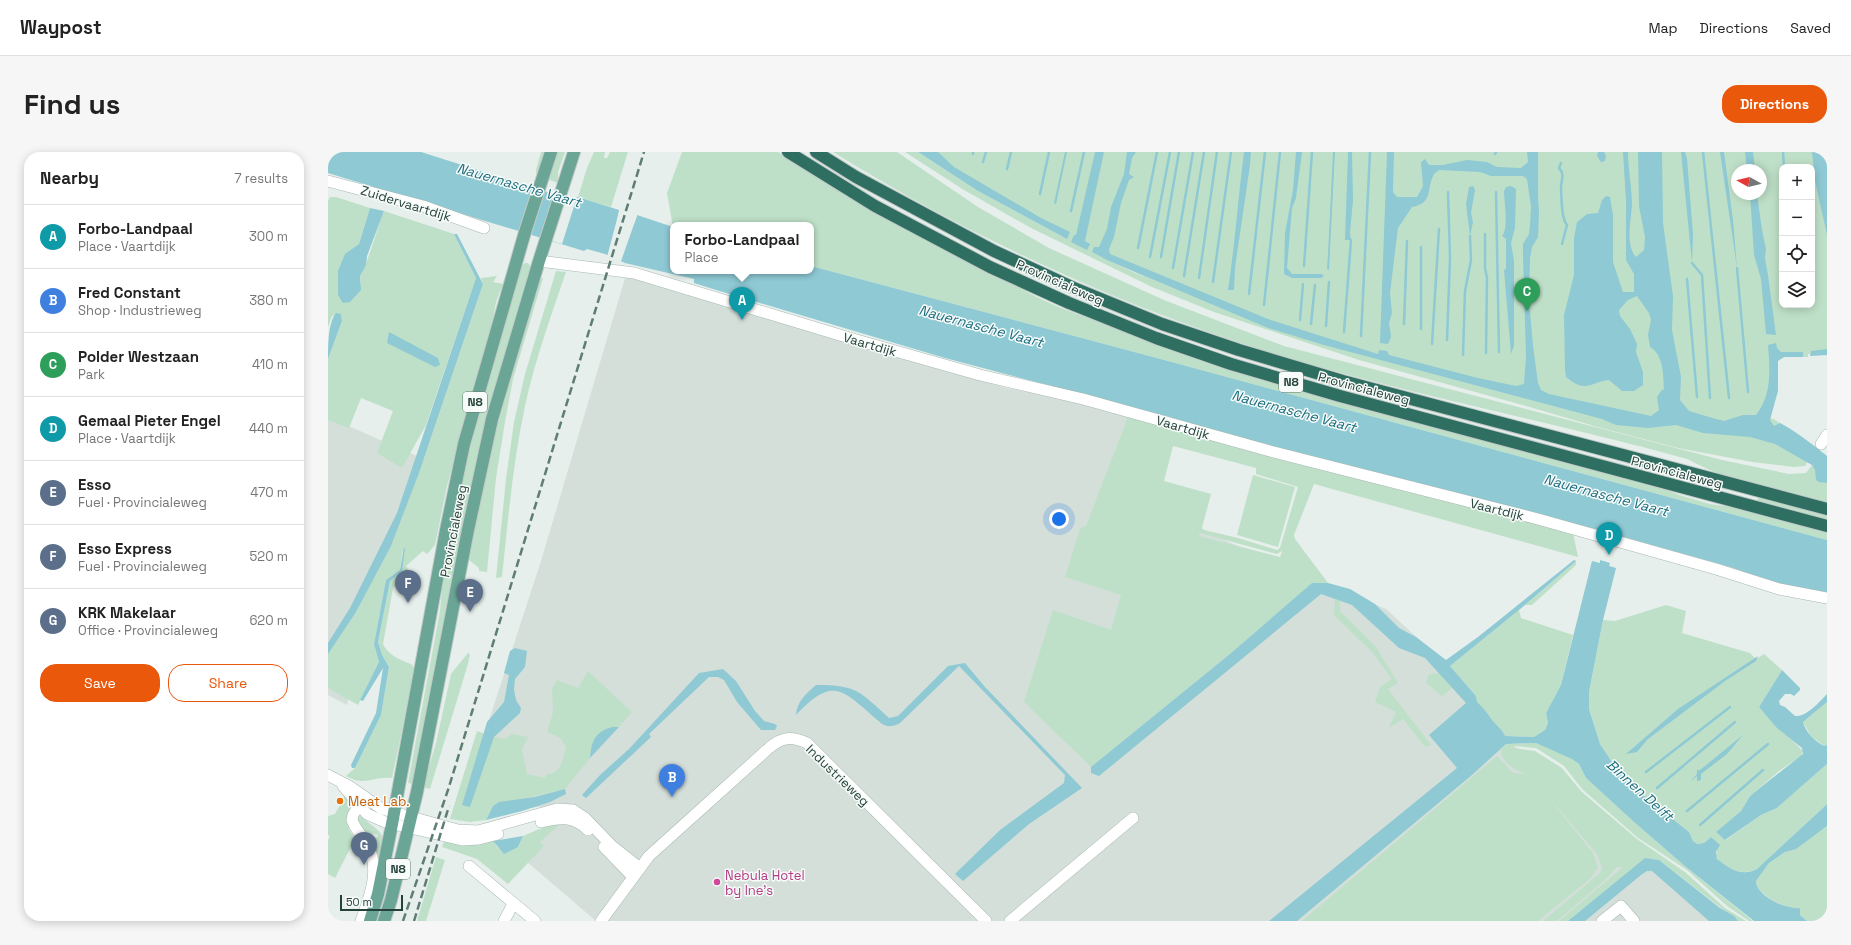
<!DOCTYPE html>
<html lang="en">
<head>
<meta charset="utf-8">
<style>
	:root { --surface:#fff; --page:#f6f6f6; --text:#222; --muted:#767676; --line:#e0e0e0; --accent:#ea580c }
	body { margin:0; font-family:"Space Grotesk",sans-serif; background:var(--page); color:var(--text) }
	.controls { position:absolute; right:12px; top:12px; display:grid; overflow:hidden; border-radius:8px; box-shadow:0 2px 10px #0003 }
	.controls button { width:36px; height:36px; display:grid; place-items:center; padding:0; border:0; border-bottom:1px solid var(--line); background:var(--surface); color:var(--text); font:20px sans-serif }
	.compass { position:absolute; left:1403px; top:12px; width:36px; height:36px; border-radius:50%; background:var(--surface); box-shadow:0 2px 10px #0003; rotate:278deg }
	.scale { position:absolute; left:12px; bottom:10px; width:63px; box-sizing:border-box; padding-left:4px; border:2px solid #24423a; border-top:0; font-size:11px; line-height:14px; white-space:nowrap; color:#24423a; -webkit-text-stroke:3px #f7fbf9; paint-order:stroke }
	.you { position:absolute; left:731px; top:367px; width:14px; height:14px; margin:-10px; border:3px solid #fff; border-radius:50%; background:#1a73e8; box-shadow:0 0 0 6px #1a73e833 }
	.badge { display:grid; place-items:center; width:26px; height:26px; border-radius:50%; background:var(--accent); color:#fff; font-size:13px; font-weight:700 }
	.pin { position:absolute; translate:-50% -33px; filter:drop-shadow(0 1px 2px #0008) }
	.pin::after { content:''; position:absolute; top:21px; width:14px; height:12px; background:inherit; clip-path:polygon(0 0,100% 0,50% 100%) }
	.popup { position:absolute; left:342px; top:70px; width:144px; height:52px; box-sizing:border-box; display:grid; place-content:center; border-radius:8px; background:var(--surface); filter:drop-shadow(0 1px 3px #0005); font-size:13px; white-space:nowrap; color:var(--muted) }
	.popup b { font-size:15px; color:var(--text) }
	.popup::after { content:''; position:absolute; left:50%; top:100%; margin-left:-8px; border:8px solid transparent; border-top-color:var(--surface) }
	.list { margin:0; padding:0; list-style:none }
	h2 { display:flex; justify-content:space-between; align-items:center; height:52px; margin:0; padding:0 16px; font-size:17px }
	h2 small { font-size:13px; font-weight:400; color:var(--muted) }
	.list li { display:grid; grid-template-columns:26px 1fr auto; gap:12px; align-items:center; box-sizing:border-box; height:64px; padding:0 16px; border-top:1px solid var(--line) }
	.list b { display:block; font-size:15px; white-space:nowrap }
	.list p { margin:0; font-size:13px; white-space:nowrap; color:var(--muted) }
	.list em { font-size:13px; font-style:normal; color:var(--muted) }
	.actions { display:flex; gap:8px; padding:12px 16px }
	.actions a { flex:1; padding:9px 0; border:1px solid var(--accent); border-radius:16px; text-align:center; font-size:14px; color:var(--accent) }
	.actions .main { background:var(--accent); color:#fff }
	.icon { flex:none; width:22px; height:22px; fill:none; stroke:currentColor; stroke-width:2; stroke-linecap:round; stroke-linejoin:round }
	.map { position:relative; flex:none; width:1499px; height:769px; overflow:hidden; border-radius:16px }
	header { display:flex; align-items:center; gap:24px; box-sizing:border-box; height:56px; padding:0 20px; background:var(--surface); border-bottom:1px solid var(--line) }
	header strong { font-size:19px }
	nav { display:flex; gap:22px; margin-inline-start:auto; font-size:14px }
	.intro { display:flex; align-items:center; justify-content:space-between; box-sizing:border-box; height:96px; padding:0 24px }
	h1 { margin:0; font-size:28px }
	.button { padding:10px 18px; border-radius:16px; background:var(--accent); color:#fff; font-size:14px; font-weight:700 }
	main { display:flex; gap:24px; padding:0 24px }
	aside { flex:1; background:var(--surface); border-radius:16px; box-shadow:0 2px 10px #0003 }
	.map>svg:first-child { display:block }
	.built { fill:#d4dfda }
	.green { fill:#bfe0c8; fill-rule:evenodd }
	.water { fill:#8ec9d4 }
	.pier { fill:#e6efeb }
	.lines { fill:none; stroke-linecap:round; stroke-linejoin:round }
	.stream { stroke:#8ec9d4; stroke-width:2.5 }
	.minor-casing { stroke:#a8b8b2; stroke-width:12 }
	.major-casing { stroke:#c2cac8; stroke-width:14 }
	.highway-casing { stroke:#c2cac8; stroke-width:14 }
	.minor { stroke:#fff; stroke-width:11 }
	.major { stroke:#6aa596; stroke-width:12 }
	.highway { stroke:#2f6f62; stroke-width:12 }
	.rail { stroke:#5f7d75; stroke-width:2.5; stroke-dasharray:8 4; stroke-linecap:butt }
	.food-dot { fill:#e8710a; stroke:#f7fbf9; stroke-width:1.5 }
	.hotel-dot { fill:#d1479c; stroke:#f7fbf9; stroke-width:1.5 }
	.labels { text-anchor:middle; stroke-width:3; stroke-linejoin:round; paint-order:stroke }
	.shield { fill:#f7fbf9; stroke:#637a73; stroke-width:1 }
	.shield-label { font-size:12px; font-weight:bold; fill:#24423a }
	.street-label { font-size:13px; fill:#24423a; stroke:#f7fbf9 }
	.food-label { font-size:13px; fill:#c56008; stroke:#f7fbf9; text-anchor:start }
	.hotel-label { font-size:13px; fill:#b23c85; stroke:#f7fbf9; text-anchor:start }
	.water-label { font-size:14px; font-style:italic; fill:#1c6f80; stroke:#f7fbf9 }
</style>
</head>
<body>
<header>
<strong>Waypost</strong>
<nav><a>Map</a><a>Directions</a><a>Saved</a></nav>
</header>
<div class="intro"><h1>Find us</h1><a class="button">Directions</a></div>
<main>
<aside>
<h2>Nearby<small>7 results</small></h2>
<ul class="list">
<li><span class="badge" style="background:#0f9aa8">A</span><div><b>Forbo-Landpaal</b><p>Place · Vaartdijk</p></div><em>300 m</em></li>
<li><span class="badge" style="background:#3f7fe0">B</span><div><b>Fred Constant</b><p>Shop · Industrieweg</p></div><em>380 m</em></li>
<li><span class="badge" style="background:#2e9e5b">C</span><div><b>Polder Westzaan</b><p>Park</p></div><em>410 m</em></li>
<li><span class="badge" style="background:#0f9aa8">D</span><div><b>Gemaal Pieter Engel</b><p>Place · Vaartdijk</p></div><em>440 m</em></li>
<li><span class="badge" style="background:#5c6f8a">E</span><div><b>Esso</b><p>Fuel · Provincialeweg</p></div><em>470 m</em></li>
<li><span class="badge" style="background:#5c6f8a">F</span><div><b>Esso Express</b><p>Fuel · Provincialeweg</p></div><em>520 m</em></li>
<li><span class="badge" style="background:#5c6f8a">G</span><div><b>KRK Makelaar</b><p>Office · Provincialeweg</p></div><em>620 m</em></li>
</ul>
<div class="actions"><a class="main">Save</a><a>Share</a></div>
</aside>
<div class="map">
<svg width="1499" height="769" viewBox="0 0 1499 769">
	<rect width="100%" height="100%" fill="#e6efeb"/>
	<!-- built -->
	<g class="built">
		<path d="M298 123 678 236 746 249 800 264 769 346 894 387 1058 457 1095 491 1184 592 1398 769H268L198 709 227 654 131 660 213 409Z"/>
		<path d="M0 265 98 308 49 437 19 553 0 543Z"/>
	</g>
	<!-- green -->
	<g class="green">
		<path d="M213 0H217L209 25 208 18Z"/>
		<path d="M228 0H237L230 20V31L219 27Z"/>
		<path d="M266 0H277L276 6H279L282 0H300L283 55 250 45 259 16Z"/>
		<path d="M354 0H450L535 53 686 132C724 157 769 168 811 184 901 218 989 243 1082 268 1165 290 1248 313 1332 335L1351 343 1382 352 1410 356 1499 380V388L840 209 483 114V73H345V75L339 41Z"/>
		<path d="M505 0H569L650 55 721 96 836 148 956 194 1394 308 1461 322 1478 321 1484 313 1496 331H1499V351C1451 341 1402 330 1359 307 1228 271 1094 245 963 207 803 159 647 88 505 0Z"/>
		<path d="M577 0H590L650 39 739 87 597 0H1499V200L1480 202V205H1475V203L1447 206 1439 266 1446 267 1488 297 1477 314 1466 315 1424 310 1350 296 1273 276 1198 254 1031 208 886 160 824 135 703 76 636 38ZM1454 15H1484V153H1454ZM1409 18H1433V42H1409ZM765 98 818 126 764 100Z"/>
		<path d="M2 45H8L42 56 31 92 11 124 10 143 33 132 32 124C42 106 48 79 56 59L126 82 148 126 98 273 74 316 49 301 65 259 33 246 21 276 0 268V207L14 169 13 162 4 164 0 175V49Z"/>
		<path d="M197 111H200L204 117 86 632 80 631 112 459 115 424 142 292 193 115Z"/>
		<path d="M228 119 238 120C223 164 207 208 197 254 185 310 180 368 174 425L168 426 178 327 186 270 197 222Z"/>
		<path d="M169 124 165 130 176 132C168 145 166 157 165 172L119 334 107 393 99 402 95 399 78 414 81 419 65 436 55 492C60 503 72 508 83 512L87 517 64 626C45 624 37 635 18 624L27 616 53 563 61 515 54 503 50 490 62 429 74 419 75 397 72 418 58 428 46 492 51 510 30 553 0 536V502L28 460 63 394 91 321 155 132 153 126Z"/>
		<path d="M213 126H215L185 227 177 270 168 326 159 420 151 419V416L140 407 156 327 170 268Z"/>
		<path d="M800 264 1245 381 1250 405 986 332 966 383 967 387 1000 431H984L902 502 763 615 696 550 725 458 783 478 793 443 737 425 752 376 758 374ZM845 294 928 316V322L970 335 952 396 949 398 910 386 876 378 874 376 883 342 836 329ZM872 381 949 402 954 399 952 405 871 384Z"/>
		<path d="M925 323 967 335 950 395 909 383Z"/>
		<path d="M1430 345 1499 362V368L1429 350Z"/>
		<path d="M1248 409V413L1204 453H1197Z"/>
		<path d="M1007 447 1012 449V459L1048 495 1070 531 1060 537 1103 593 1097 595 1075 567 1061 576 1068 560 1047 550 1052 535 1064 527 1045 501 1006 463Z"/>
		<path d="M1338 453 1358 459 1354 481 1422 501 1428 507 1436 502 1454 518 1431 555 1475 599 1473 604 1451 619 1422 644 1413 659 1388 680 1398 688 1433 663 1449 656 1499 612V652C1475 673 1453 696 1429 717 1416 724 1394 718 1388 704L1390 695 1383 685 1376 691 1369 692 1365 689 1361 680 1296 628 1272 592 1261 557V540L1275 468 1287 469Z"/>
		<path d="M1191 458 1193 466 1245 483 1233 533 1218 561 1220 571 1217 578 1206 585 1177 584C1174 577 1170 575 1165 569 1160 562 1156 556 1149 550L1148 544 1122 514Z"/>
		<path d="M140 501 142 502 140 512 102 637 95 635 108 591 123 522Z"/>
		<path d="M260 519 304 560 291 575H284L263 596 262 606 237 637 165 654 158 668 142 670 122 667 149 579 166 585 177 587 184 582 200 585 194 597 199 622 217 626 219 622C234 622 234 607 238 595L232 586 219 580 225 560 224 537 229 528 250 536Z"/>
		<path d="M1112 521 1124 536 1114 544 1098 531 1101 522Z"/>
		<path d="M1499 550V593L1496 594 1483 584 1475 570Z"/>
		<path d="M1208 591 1244 606 1251 612 1258 626 1306 670 1358 715 1425 769H1421L1399 754 1359 718 1310 686 1254 637 1236 614 1208 596 1186 594V596L1207 599 1234 616 1253 639 1309 687 1357 720 1397 756 1418 769H1410L1331 708 1317 706 1240 769H1231L1295 715H1289L1277 728 1229 769H1215L1272 721 1274 715 1269 702 1217 641 1265 701 1270 715 1263 726 1210 769H974L1169 604 1185 621 1197 622C1187 618 1174 611 1173 598L1178 592Z"/>
		<path d="M18 642 25 654C16 669 18 673 27 687L7 726 0 722V688L2 684 0 683V664L7 662Z"/>
		<path d="M31 663C61 687 57 679 51 717L40 689 46 685 49 686 50 683 44 681 45 684 40 688 36 684 29 667Z"/>
		<path d="M234 670 212 690 216 694 180 732 149 707 114 695 116 690 141 693 165 689 171 697 190 695 195 684 223 672Z"/>
		<path d="M1499 674V769H1479L1472 763 1471 756C1459 758 1428 743 1428 729L1441 711 1457 700 1468 696Z"/>
		<path d="M108 705 117 708 98 769H89Z"/>
	</g>
	<!-- water -->
	<g class="water">
		<path d="M0 0H93L216 39 238 45H250L291 58 289 68 306 72 309 63 345 75V119H483V114L840 209 1499 388V443L1438 428 1402 415 1267 377 917 287 838 264 617 206 385 137 366 131V127L297 111 277 102 259 97 256 99 0 21Z"/>
		<path d="M590 0H610L626 15 713 66 742 80 739 87 650 39Z"/>
		<path d="M737 0H739L728 52 726 51Z"/>
		<path d="M767 0H776L757 89 762 92 759 98 743 90 746 83H748Z"/>
		<path d="M799 0H808L804 6 801 22 806 25 801 28 793 51 786 85 781 97 782 102 940 167 1050 202 1051 198 1059 199 1061 203 1150 226 1188 234 1196 232 1198 205 1195 104V92L1201 82 1202 73 1203 55 1199 27 1195 24H1163L1152 20 1111 18 1106 22C1098 37 1106 51 1084 55L1070 76 1062 141 1064 161 1061 171 1063 185 1060 192 1052 191 1059 0H1066L1065 40 1069 45H1089L1095 34 1093 10 1097 7 1101 13H1115L1139 8 1159 10 1169 15 1193 16 1200 10 1199 0H1210V44L1211 60 1210 85 1204 95 1202 106 1201 148 1205 194 1210 231 1213 238 1221 242 1323 264 1331 258 1329 245 1333 239 1336 237C1335 224 1336 203 1322 195L1320 183 1323 168 1321 161 1309 144 1300 148 1291 158 1292 164 1302 177 1309 192 1308 200 1315 220V233L1306 239H1294L1281 228C1262 230 1258 242 1238 225L1237 218 1236 163 1246 123V86L1249 70 1259 62 1270 61 1274 48 1278 44 1282 45 1285 63V110L1295 140H1306V122L1298 108V49L1295 0H1300C1300 18 1304 36 1304 53 1303 69 1297 93 1308 105L1316 98 1317 85 1311 54 1310 0H1334L1335 71 1345 144 1344 178 1353 225 1352 248 1361 259 1388 267 1396 269 1415 263H1428C1444 243 1442 218 1440 193L1448 191 1449 196 1453 200H1475V205H1456L1450 209V239L1442 268 1446 274 1452 271C1469 280 1484 292 1499 304V331L1491 330 1488 328 1487 318 1484 313 1447 292 1422 285 1375 281 1348 273 1320 276 1288 273 1274 267 996 193 940 176 779 108 764 100 766 95H771L779 77 783 55 796 22Z"/>
		<path d="M916 0H923L922 13 907 116 906 138H900C907 92 910 46 916 0Z"/>
		<path d="M968 0H974L968 46 964 56 959 116 964 122H994L996 124 993 126H964L956 122 957 81 965 38Z"/>
		<path d="M1005 0H1007L1001 118 999 117 1000 102Z"/>
		<path d="M1020 0H1024L1025 48 1022 81 1023 88H1017Z"/>
		<path d="M1270 0H1276L1278 4 1277 9 1273 10 1269 4Z"/>
		<path d="M1353 0H1357L1359 7 1365 82 1364 111Z"/>
		<path d="M1392 0H1396L1405 68 1409 116Z"/>
		<path d="M1417 0H1425L1427 18H1419Z"/>
		<path d="M1484 0H1499V83L1487 29Z"/>
		<path d="M1145 34 1147 38 1143 61 1145 70 1142 84 1138 52 1141 35Z"/>
		<path d="M1183 34 1188 37 1187 76 1183 91 1186 109V194L1183 202 1176 118 1178 117V87L1174 84C1181 76 1176 49 1176 39L1178 35Z"/>
		<path d="M1422 42H1429L1434 78 1438 97 1437 106 1440 123 1448 183 1438 182 1433 127 1426 103Z"/>
		<path d="M42 56 56 59 39 104 38 113 32 124 33 138 22 150 15 151 10 143V119L17 102 31 92Z"/>
		<path d="M126 82H129L155 132 91 321 63 394 28 460 0 502V491L22 456 69 361 148 126Z"/>
		<path d="M8 161 13 162 14 169 0 207C0 193 0 171 8 161Z"/>
		<path d="M61 180 110 206 112 213 107 215 59 191Z"/>
		<path d="M1499 197V203L1482 204 1483 199Z"/>
		<path d="M76 396 77 397 74 419 62 429 50 490 54 503 61 515 53 563 27 616H24L23 613 48 561 55 516 35 549 32 548 51 510 46 492 58 428 72 418Z"/>
		<path d="M1246 408 1248 409 1191 458 1122 514 1148 544 1149 550C1156 556 1160 562 1165 569 1170 575 1174 577 1177 584L1206 585 1217 578 1220 571 1218 561 1233 533 1264 409 1272 411V408L1282 411 1281 414 1288 416 1275 468 1261 540V557L1272 592 1296 628 1361 680 1365 689 1369 692 1376 691 1383 685 1392 693 1388 700 1389 707C1401 717 1414 725 1429 717L1499 652V674L1468 697 1457 700 1441 711 1428 729C1428 744 1459 758 1472 756V763L1479 769H1426L1358 715 1306 670 1258 626 1251 612 1244 607 1208 591 1178 592 1144 623 969 769H941L1129 616 1101 583 1138 551 1097 506 1071 496 1024 453 993 442 771 624 763 621V615L902 502 984 431H1000L1022 437 1047 452 1071 476 1088 485 1118 508 1150 485Z"/>
		<path d="M187 496 199 499 197 515 187 527 186 538 188 548 193 556 192 561 166 585 142 655 134 653 159 570 176 550 181 523 176 521 182 499Z"/>
		<path d="M1430 504 1428 509 1397 529 1320 587 1309 600 1298 602 1350 557Z"/>
		<path d="M637 511 657 535 754 636 701 672 635 729 627 722 672 678 736 631 737 623 631 514 572 571C570 572 566 574 563 574 556 575 552 570 547 566 513 536 504 525 468 563 469 549 478 542 488 533 530 533 532 540 561 566L570 564 620 514Z"/>
		<path d="M395 517 408 529 427 559 436 569 447 572 449 574 447 578H433L409 550 396 528 390 525H381L321 582 323 585 258 646 254 643 272 623 301 597 371 521Z"/>
		<path d="M1454 518 1472 536V538L1466 544 1463 542H1457L1451 549 1452 553 1457 555 1467 564C1479 565 1491 550 1499 542V550L1475 570C1478 581 1487 589 1496 594L1499 593V612L1449 656 1433 663 1397 688 1388 680 1413 659 1422 644 1433 635 1475 602 1474 596 1449 576 1431 555Z"/>
		<path d="M284 575H291L262 606C263 589 267 580 284 575Z"/>
		<path d="M1415 583 1399 602 1373 622V628L1369 629V624L1362 630 1369 622V618H1372Z"/>
		<path d="M237 637 238 642 222 650 194 659 158 668 165 654 171 650 207 645Z"/>
		<path d="M195 684 190 695 176 702 165 689Z"/>
		<path d="M1317 706 1331 708 1392 756 1406 764 1410 769H1381L1324 719H1319L1313 723 1257 769H1240Z"/>
	</g>
	<!-- pier -->
	<g class="pier">
		<path d="M227 39 249 45 234 92 212 85Z"/>
		<path d="M292 56 293 59 291 66 305 70 307 62 310 61 292 112 279 105Z"/>
	</g>
	<g class="lines">
		<!-- stream -->
		<g class="stream">
			<path d="M1375 0 1401 246"/>
			<path d="M1455 0 1456 15"/>
			<path d="M645 2V0"/>
			<path d="M1167 2 1168 0"/>
			<path d="M655 10 658 0"/>
			<path d="M1233 11 1231 16C1238 23 1232 30 1233 38 1234 48 1233 66 1239 73L1234 92"/>
			<path d="M679 17 683 0"/>
			<path d="M1168 40 1171 200"/>
			<path d="M712 42 721 0"/>
			<path d="M743 59 756 0"/>
			<path d="M1157 82V116L1159 126 1158 201"/>
			<path d="M810 96 829 0"/>
			<path d="M822 105 842 0"/>
			<path d="M833 105 851 0"/>
			<path d="M1364 111 1374 123 1382 246"/>
			<path d="M976 114 984 0"/>
			<path d="M845 116 865 0"/>
			<path d="M1409 116 1420 240"/>
			<path d="M856 124 876 0"/>
			<path d="M871 126 889 0"/>
			<path d="M1359 127 1369 245"/>
			<path d="M885 130 903 0"/>
			<path d="M921 142 937 0"/>
			<path d="M936 153 952 0"/>
			<path d="M972 168 975 132"/>
			<path d="M983 172 987 133"/>
			<path d="M1076 172 1079 89"/>
			<path d="M998 174 1001 130"/>
			<path d="M1093 177V95"/>
			<path d="M1016 180 1023 88"/>
			<path d="M1033 184 1042 0"/>
			<path d="M1119 188 1122 106 1120 40"/>
			<path d="M1104 192 1111 77"/>
			<path d="M1135 203 1137 139 1143 108 1142 84"/>
			<path d="M1318 620 1402 555"/>
			<path d="M1329 636 1407 570"/>
			<path d="M1359 659 1440 592"/>
			<path d="M1372 673 1435 618"/>
		</g>
		<!-- minor casing -->
		<g class="minor-casing">
			<g id="minor">
				<path d="M0 29 95 54 156 76"/>
				<path d="M211 109 306 121 525 187 652 223 755 247 942 299 1210 367 1388 417 1451 437 1499 446"/>
				<path d="M1493 292 1499 283"/>
				<path d="M0 623 21 634 54 657 130 678 150 679 229 657 245 658 257 666 284 694 312 716"/>
				<path d="M15 634 39 662 57 670 134 688 151 687 170 682"/>
				<path d="M213 670C232 665 246 664 260 678"/>
				<path d="M276 695 305 725"/>
				<path d="M141 714 207 769"/>
				<path d="M33 769C42 744 53 717 39 692 34 684 27 677 24 668L25 663 34 648"/>
				<path d="M176 769 185 752"/>
				<path d="M273 769 321 704 441 596C454 585 463 584 479 591L658 769"/>
				<path d="M682 769 805 666"/>
				<path d="M1274 769 1293 754 1306 769"/>
			</g>
		</g>
		<!-- major casing -->
		<g class="major-casing">
			<g id="major">
				<path d="M42 769 50 742 64 672 118 378 136 292 197 80 223 0"/>
				<path d="M56 769 63 748 89 640 140 378 164 267 211 109 246 0"/>
			</g>
		</g>
		<!-- highway casing -->
		<g class="highway-casing">
			<g id="highway">
				<path d="M460 0 547 54 662 115 741 151 828 186 903 212 1012 244 1499 374"/>
				<path d="M488 0 528 25 666 99 746 136 834 172 911 198 1015 229 1499 357"/>
			</g>
		</g>
		<!-- minor -->
		<use href="#minor" class="minor"/>
		<!-- major -->
		<use href="#major" class="major"/>
		<!-- highway -->
		<use href="#highway" class="highway"/>
		<!-- rail -->
		<g class="rail">
			<path d="M75 769 120 638 316 0"/>
			<path d="M86 769 121 654"/>
		</g>
	</g>
	<!-- markers -->
	<circle class="food-dot" cx="12" cy="649" r="4"/>
	<circle class="hotel-dot" cx="389" cy="730" r="4"/>
	<g class="labels">
		<!-- shield labels -->
		<g class="shield">
			<rect x="951" y="220" width="24" height="20" rx="3"/>
			<rect x="135" y="240" width="24" height="20" rx="3"/>
			<rect x="58" y="707" width="24" height="20" rx="3"/>
		</g>
		<g class="shield-label">
			<text x="963" y="234">N8</text>
			<text x="147" y="254">N8</text>
			<text x="70" y="721">N8</text>
		</g>
		<!-- street labels -->
		<g class="street-label">
			<text transform="translate(78 51) rotate(17)" y="5">Zuidervaartdijk</text>
			<text transform="translate(732 130) rotate(24)" y="5">Provincialeweg</text>
			<text transform="translate(542 192) rotate(16)" y="5">Vaartdijk</text>
			<text transform="translate(1036 236) rotate(15)" y="5">Provincialeweg</text>
			<text transform="translate(855 275) rotate(16)" y="5">Vaartdijk</text>
			<text transform="translate(1349 320) rotate(15)" y="5">Provincialeweg</text>
			<text transform="translate(1169 357) rotate(14)" y="5">Vaartdijk</text>
			<text transform="translate(125 379) rotate(-79)" y="5">Provincialeweg</text>
			<text transform="translate(510 623) rotate(44)" y="5">Industrieweg</text>
		</g>
		<!-- food labels -->
		<g class="food-label">
			<text x="20" y="654">Meat Lab.</text>
		</g>
		<!-- hotel labels -->
		<g class="hotel-label">
			<text x="397" y="728">Nebula Hotel<tspan x="397" dy="15">by Ine's</tspan></text>
		</g>
		<!-- water labels -->
		<g class="water-label">
			<text transform="translate(191 33) rotate(16)" y="5">Nauernasche Vaart</text>
			<text transform="translate(653 174) rotate(15)" y="5">Nauernasche Vaart</text>
			<text transform="translate(966 259) rotate(15)" y="5">Nauernasche Vaart</text>
			<text transform="translate(1278 343) rotate(15)" y="5">Nauernasche Vaart</text>
			<text transform="translate(1312 638) rotate(42)" y="5">Binnen Delft</text>
		</g>
	</g>
</svg>
<div class="controls">
<button>+</button>
<button>−</button>
<button><svg class="icon" aria-label="locate" viewBox="0 0 24 24"><circle cx="12" cy="12" r="6"/><path d="M12 2v4M12 18v4M2 12h4M18 12h4"/></svg></button>
<button><svg class="icon" aria-label="layers" viewBox="0 0 24 24"><path d="M12 4l9 5-9 5-9-5zM3 14l9 5 9-5"/></svg></button>
</div>
<svg class="compass" viewBox="-18 -18 36 36"><path d="M0-13l5 13h-10z" fill="#e53935"/><path d="M0 13l5-13h-10z" fill="#767676"/></svg>
<div class="scale">50 m</div>
<div class="you"></div>
<div class="pin badge" style="left:414px;top:168px;background:#0f9aa8">A</div>
<div class="popup"><b>Forbo-Landpaal</b>Place</div>
<div class="pin badge" style="left:344px;top:645px;background:#3f7fe0">B</div>
<div class="pin badge" style="left:1199px;top:159px;background:#2e9e5b">C</div>
<div class="pin badge" style="left:1281px;top:403px;background:#0f9aa8">D</div>
<div class="pin badge" style="left:142px;top:460px;background:#5c6f8a">E</div>
<div class="pin badge" style="left:80px;top:451px;background:#5c6f8a">F</div>
<div class="pin badge" style="left:36px;top:713px;background:#5c6f8a">G</div>
</div>
</main>
</body>
</html>
